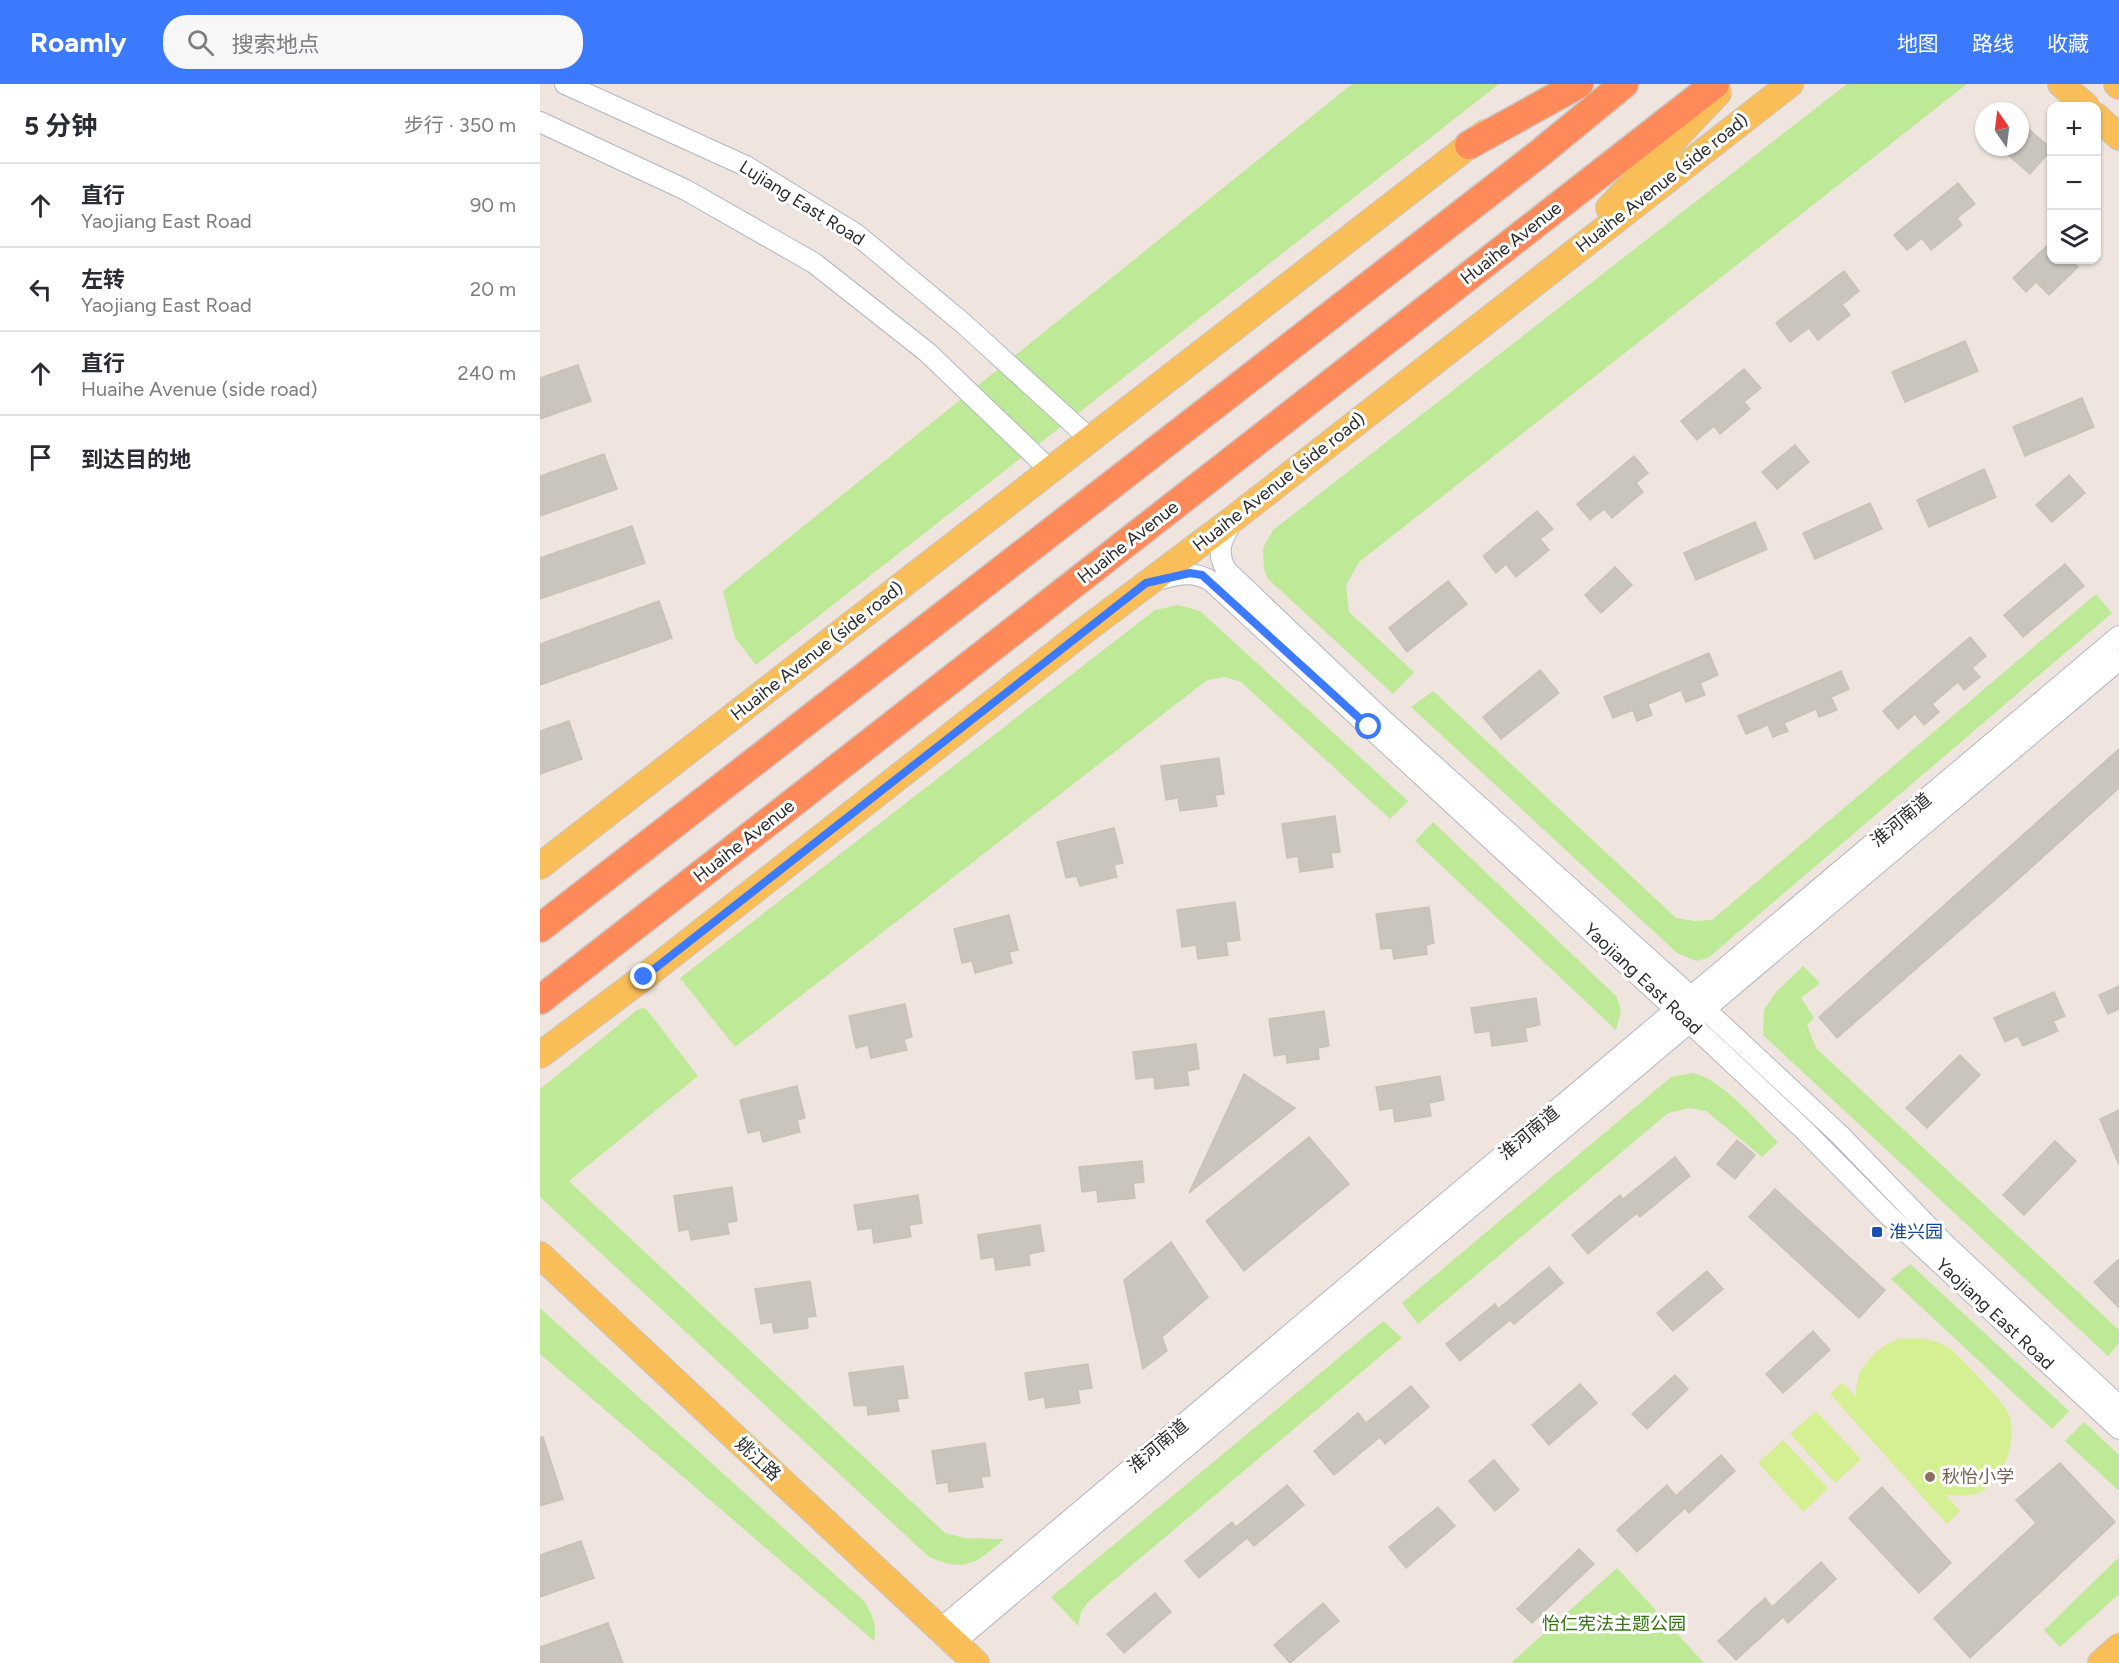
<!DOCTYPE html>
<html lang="zh">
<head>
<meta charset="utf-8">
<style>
	:root { --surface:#fff; --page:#f7f7f7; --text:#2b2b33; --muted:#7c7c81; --line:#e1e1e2; --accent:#3b7aff }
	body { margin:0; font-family:Figtree,"Noto Sans SC",sans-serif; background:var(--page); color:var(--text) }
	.controls { position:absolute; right:18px; top:18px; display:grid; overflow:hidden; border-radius:12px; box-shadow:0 2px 4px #0004 }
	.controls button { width:54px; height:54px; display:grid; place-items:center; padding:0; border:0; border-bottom:2px solid var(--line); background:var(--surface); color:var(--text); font:30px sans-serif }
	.compass { position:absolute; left:1435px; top:18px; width:54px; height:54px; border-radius:50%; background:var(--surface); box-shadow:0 2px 4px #0004; rotate:346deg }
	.stop { position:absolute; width:18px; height:18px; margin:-14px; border:4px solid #3b7aff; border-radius:50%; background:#fff }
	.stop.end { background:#3b7aff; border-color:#fff; box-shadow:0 2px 6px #0008 }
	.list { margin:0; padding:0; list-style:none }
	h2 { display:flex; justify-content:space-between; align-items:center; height:78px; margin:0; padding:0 24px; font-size:26px }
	h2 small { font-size:20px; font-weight:400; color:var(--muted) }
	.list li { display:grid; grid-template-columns:39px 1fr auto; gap:18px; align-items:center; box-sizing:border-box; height:84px; padding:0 24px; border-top:2px solid var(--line) }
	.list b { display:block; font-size:22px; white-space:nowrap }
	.list p { margin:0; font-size:20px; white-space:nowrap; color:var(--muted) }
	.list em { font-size:20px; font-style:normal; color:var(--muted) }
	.icon { flex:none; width:33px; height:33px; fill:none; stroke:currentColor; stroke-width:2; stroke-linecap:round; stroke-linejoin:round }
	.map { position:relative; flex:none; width:1579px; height:1579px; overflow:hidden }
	header { display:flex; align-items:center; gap:36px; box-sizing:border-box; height:84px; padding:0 30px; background:var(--accent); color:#fff }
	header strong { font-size:28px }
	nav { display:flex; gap:33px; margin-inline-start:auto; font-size:21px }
	.search { width:420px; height:54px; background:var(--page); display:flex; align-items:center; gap:15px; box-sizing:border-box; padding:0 21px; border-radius:24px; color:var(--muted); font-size:22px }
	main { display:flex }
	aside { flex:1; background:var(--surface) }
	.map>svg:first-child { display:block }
	.green { fill:#bee997 }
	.pitch { fill:#d5f092 }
	.building { fill:#c9c4bc; stroke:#cbc1b7; stroke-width:1.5 }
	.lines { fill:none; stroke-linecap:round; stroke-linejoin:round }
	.minor-casing { stroke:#b2b6c1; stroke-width:22 }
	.major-casing { stroke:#c8c8c8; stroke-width:28 }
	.highway-casing { stroke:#c8c8c8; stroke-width:31 }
	.minor { stroke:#fff; stroke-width:20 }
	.major { stroke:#fabe58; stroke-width:26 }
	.highway { stroke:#ff8a59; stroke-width:28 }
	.route { stroke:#3b7aff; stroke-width:8 }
	.transit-dot { fill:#1a4fb4; stroke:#fff; stroke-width:2 }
	.education-dot { fill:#8d6e63; stroke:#fff; stroke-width:2 }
	.labels { text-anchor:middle; stroke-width:6; stroke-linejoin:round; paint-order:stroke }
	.street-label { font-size:18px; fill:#2c2c2c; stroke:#fff }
	.transit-label { font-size:18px; fill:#164399; stroke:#fff; text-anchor:start }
	.education-label { font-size:18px; fill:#785e54; stroke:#fff; text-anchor:start }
	.park-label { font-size:18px; fill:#357016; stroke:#fff }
</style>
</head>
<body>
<header>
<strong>Roamly</strong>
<div class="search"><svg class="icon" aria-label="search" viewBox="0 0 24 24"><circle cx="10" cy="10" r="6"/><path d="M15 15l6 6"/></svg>搜索地点</div>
<nav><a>地图</a><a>路线</a><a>收藏</a></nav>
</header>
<main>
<aside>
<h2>5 分钟<small>步行 · 350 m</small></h2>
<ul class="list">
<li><svg class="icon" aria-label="ahead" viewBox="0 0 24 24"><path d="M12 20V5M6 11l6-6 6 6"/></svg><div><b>直行</b><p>Yaojiang East Road</p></div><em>90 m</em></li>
<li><svg class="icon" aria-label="left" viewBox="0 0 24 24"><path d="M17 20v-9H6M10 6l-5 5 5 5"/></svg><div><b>左转</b><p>Yaojiang East Road</p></div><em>20 m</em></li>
<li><svg class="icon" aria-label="ahead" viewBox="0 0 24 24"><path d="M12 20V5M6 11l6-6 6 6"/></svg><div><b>直行</b><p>Huaihe Avenue (side road)</p></div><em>240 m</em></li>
<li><svg class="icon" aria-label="arrive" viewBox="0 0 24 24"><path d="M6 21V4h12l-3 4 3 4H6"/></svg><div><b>到达目的地</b></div></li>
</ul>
</aside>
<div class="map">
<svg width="1579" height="1579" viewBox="0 0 1579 1579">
	<rect width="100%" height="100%" fill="#efe5de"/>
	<!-- green -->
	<g class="green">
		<path d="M812 0H959L216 581 195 554 183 507Z"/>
		<path d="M1307 0H1427L819 478 806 501 809 528 874 588 853 610 728 495 724 485 723 464 733 446Z"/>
		<path d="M1556 510 1572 529 1168 874 1156 877 1137 869 871 623 893 607 1136 834 1154 837 1172 836Z"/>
		<path d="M638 521 660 527 868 717 850 735 701 598 685 593 667 596 195 963 140 894 615 526Z"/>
		<path d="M893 738 1077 913 1081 927 1076 946 875 757Z"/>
		<path d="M1263 882 1280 899 1261 914 1274 934 1267 941 1276 964 1579 1246V1259L1568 1272 1223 951 1224 926 1236 908Z"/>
		<path d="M103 924 107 926 158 992 29 1097 405 1449 424 1454 464 1455C437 1479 425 1489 389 1473L0 1113V1005L97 926Z"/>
		<path d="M1153 989C1183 996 1215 1036 1238 1058L1222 1073 1166 1027 1150 1024 1128 1029 878 1240 862 1219 1131 993Z"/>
		<path d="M1370 1180 1529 1327 1512 1345 1351 1195Z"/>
		<path d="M0 1224 324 1517C331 1530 338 1541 334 1557L0 1270Z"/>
		<path d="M843 1237 862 1254 548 1518 541 1528 538 1542 511 1513Z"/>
		<path d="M1544 1338 1579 1371V1407L1525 1357Z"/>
		<path d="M1579 1473V1510L1520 1563 1504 1546Z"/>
		<path d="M1077 1484 1164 1579H971Z"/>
	</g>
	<!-- pitch -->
	<g class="pitch">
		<path d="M1374 1254C1386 1255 1399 1257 1409 1264 1416 1268 1463 1318 1466 1325 1480 1349 1466 1393 1443 1407 1432 1413 1418 1411 1406 1411L1420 1427 1407 1440 1290 1310 1302 1299 1316 1313C1316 1307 1316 1300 1318 1294 1323 1278 1343 1259 1360 1255 1364 1254 1370 1255 1374 1254Z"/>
		<path d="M1276 1327 1321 1375 1295 1399 1250 1350Z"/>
		<path d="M1243 1356 1288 1404 1263 1428 1218 1379Z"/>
	</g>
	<!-- building -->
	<g class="building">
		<path d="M1480 38 1512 65 1490 90 1459 63H1480Z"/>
		<path d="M1418 99 1435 120 1417 134 1422 141 1391 166 1382 154 1367 166 1354 151Z"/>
		<path d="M1512 157V176H1531L1538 183 1509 211 1496 198 1486 208 1473 194Z"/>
		<path d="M1304 187 1319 207 1302 221 1310 231 1278 256 1269 244 1250 258 1236 239Z"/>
		<path d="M1425 257 1438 287 1365 318 1352 288Z"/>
		<path d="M38 281 51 317 0 335V294Z"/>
		<path d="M1204 285 1221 304 1204 318 1210 325 1180 350 1174 342 1157 356 1141 337Z"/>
		<path d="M1542 314 1554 343 1485 372 1473 343Z"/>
		<path d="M1255 361 1269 378 1237 405 1222 388Z"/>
		<path d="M64 370 77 405 0 432V392Z"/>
		<path d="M1094 372 1108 389 1096 399 1103 408 1072 434 1064 425 1050 436 1037 420Z"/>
		<path d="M1444 385 1456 413 1389 443 1377 416Z"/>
		<path d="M1529 391 1545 409 1512 438 1496 421Z"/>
		<path d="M1330 419 1342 445 1275 475 1263 449Z"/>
		<path d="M997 427 1013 445 1000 455 1009 466 976 493 966 480 956 489 943 472Z"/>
		<path d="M1215 438 1227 465 1156 496 1144 469Z"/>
		<path d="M92 442 105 479 0 515V474Z"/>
		<path d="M1525 480 1544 502 1483 553 1464 531Z"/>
		<path d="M1075 483 1092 501 1061 529 1045 511Z"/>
		<path d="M908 497 927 520 867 568 849 544Z"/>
		<path d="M119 517 132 554 0 601V560Z"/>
		<path d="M1430 553 1446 572 1432 584 1440 593 1424 606 1418 598 1392 620 1399 628 1384 641 1375 630 1358 645 1343 627Z"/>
		<path d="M1169 569 1178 591 1160 599 1165 611 1146 618 1141 606 1108 620 1112 631 1097 637 1093 626 1073 634 1064 613Z"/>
		<path d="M1000 586 1019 609 961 655 943 633Z"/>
		<path d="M1301 587 1309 605 1291 613 1297 626 1279 633 1276 625 1244 639 1248 647 1233 653 1228 641 1206 650 1198 632Z"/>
		<path d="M29 637 42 675 0 690V647Z"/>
		<path d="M1579 665V704L1473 800 1297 954 1279 933Z"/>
		<path d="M679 674 684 710 675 711 677 722 640 727 638 714 626 716 621 682Z"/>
		<path d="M795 732 800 768 791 769 793 783 760 788 758 772 747 774 742 740Z"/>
		<path d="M574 744 583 779 574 781 577 793 540 802 537 792 526 794 517 758Z"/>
		<path d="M695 818 700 856 686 858 688 871 658 875 656 861 642 863 637 826Z"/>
		<path d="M889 823 894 859 886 861 887 870 854 875 852 864 841 865 836 830Z"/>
		<path d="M469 831 478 866 469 868 472 879 435 889 432 877 422 879 414 845Z"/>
		<path d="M1579 902V925L1568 930 1559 911Z"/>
		<path d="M1514 908 1525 932 1513 937 1518 947 1483 962 1478 952 1465 958 1454 934Z"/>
		<path d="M996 914 1000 941 985 944 987 957 952 962 950 947 935 949 931 924Z"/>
		<path d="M365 920 372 953 364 955 367 966 331 974 328 961 316 964 309 932Z"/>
		<path d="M784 927 789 962 778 964 779 975 747 979 746 970 734 972 729 935Z"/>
		<path d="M656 960 659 985 647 987 649 1001 615 1005 614 993 596 995 593 968Z"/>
		<path d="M1420 971 1440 991 1387 1044 1366 1024Z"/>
		<path d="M704 990 755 1024 649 1109Z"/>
		<path d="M900 992 904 1016 889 1019 891 1032 855 1038 853 1024 840 1026 836 1003Z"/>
		<path d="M257 1002 265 1034 257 1036 260 1048 223 1058 220 1046 208 1049 200 1016Z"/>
		<path d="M1579 1026V1081L1560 1035Z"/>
		<path d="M769 1053 809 1100 704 1187 666 1137Z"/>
		<path d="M1197 1056 1215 1071 1195 1095 1177 1080Z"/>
		<path d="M1515 1057 1536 1077 1484 1131 1463 1111Z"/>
		<path d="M1135 1073 1150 1092 1100 1133 1097 1129 1048 1170 1032 1151 1080 1111 1083 1115Z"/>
		<path d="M602 1077 604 1098 593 1099 595 1114 558 1118 557 1106 542 1108 539 1083Z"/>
		<path d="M192 1103 197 1137 187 1139 189 1150 151 1156 149 1145 139 1147 134 1112Z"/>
		<path d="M1235 1105 1345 1206 1319 1234 1209 1133Z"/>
		<path d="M378 1111 382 1139 369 1141 371 1153 334 1159 332 1144 318 1146 314 1121Z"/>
		<path d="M500 1141 504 1167 489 1170 490 1181 456 1186 454 1173 441 1175 438 1151Z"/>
		<path d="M631 1158 668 1213 622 1253 627 1267 603 1285 584 1196Z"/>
		<path d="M1579 1175V1224L1554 1198Z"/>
		<path d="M1009 1183 1023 1199 974 1240 970 1236 920 1277 906 1260 955 1220 958 1225Z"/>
		<path d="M1167 1187 1183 1205 1133 1247 1117 1229Z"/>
		<path d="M270 1197 276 1232 267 1233 268 1244 234 1249 232 1238 221 1240 215 1205Z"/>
		<path d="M1273 1247 1290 1266 1243 1309 1226 1290Z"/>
		<path d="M548 1280 552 1304 538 1306 540 1319 506 1324 504 1313 489 1316 485 1289Z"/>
		<path d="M363 1282 368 1314 357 1315 359 1327 328 1331 327 1321 314 1322 309 1289Z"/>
		<path d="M1135 1291 1148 1305 1107 1345 1092 1330Z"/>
		<path d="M1040 1300 1057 1319 1009 1361 992 1341Z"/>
		<path d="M871 1302 889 1323 845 1360 840 1353 794 1391 774 1367 818 1329 826 1339Z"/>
		<path d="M0 1353H3L23 1415 0 1422Z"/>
		<path d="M445 1359 450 1392 441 1393 443 1403 409 1408 408 1398 397 1400 392 1367Z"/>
		<path d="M1181 1371 1195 1387 1149 1429 1145 1424 1097 1468 1077 1446 1127 1401 1136 1412Z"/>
		<path d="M954 1376 979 1406 955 1427 929 1397Z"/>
		<path d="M1520 1379 1575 1438 1430 1574 1394 1534 1496 1439 1476 1416Z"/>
		<path d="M747 1401 764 1421 714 1462 707 1454 659 1494 645 1477 692 1438 696 1443Z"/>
		<path d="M1342 1403 1411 1479 1379 1509 1309 1434Z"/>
		<path d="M898 1423 915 1442 866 1484 849 1463Z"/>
		<path d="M41 1457 54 1494 0 1513V1471Z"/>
		<path d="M1039 1465 1054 1480 992 1539 977 1525Z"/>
		<path d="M1281 1478 1296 1495 1248 1539 1243 1533 1196 1576 1178 1557 1225 1514 1232 1523Z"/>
		<path d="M615 1509 631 1528 584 1569 567 1550Z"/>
		<path d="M783 1519 799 1537 750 1579 734 1561Z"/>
		<path d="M68 1539 83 1579H0V1563Z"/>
	</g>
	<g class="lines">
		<!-- minor casing -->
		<g class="minor-casing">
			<g id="minor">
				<path d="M25 0 206 82 316 150 424 240 550 355"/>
				<path d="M0 38 146 106 274 179 387 268 510 386"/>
				<path d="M692 439C681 456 676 467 686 486L840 633 1166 926 1300 1051 1406 1161 1579 1322"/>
				<path d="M614 497C635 491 653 485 672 498L1150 939 1263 1045 1348 1131 1579 1345"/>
				<path d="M399 1546 1579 552"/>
				<path d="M414 1559 1579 576"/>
			</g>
		</g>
		<!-- major casing -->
		<g class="major-casing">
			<g id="major">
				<path d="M1521 0 1546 22"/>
				<path d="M1577 0 1579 2"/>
				<path d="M1556 32 1579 53"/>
				<path d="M1069 124 1178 9"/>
				<path d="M0 782 945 49"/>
				<path d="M0 971 104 893 544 547 697 432 1250 0"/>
				<path d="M0 1171 436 1579"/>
				<path d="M1561 1579 1579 1563"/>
			</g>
		</g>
		<!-- highway casing -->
		<g class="highway-casing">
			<g id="highway">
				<path d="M929 61 1039 0"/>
				<path d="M0 844 1000 69 1084 0"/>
				<path d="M0 916 1175 0"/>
			</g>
		</g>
		<!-- minor -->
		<use href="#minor" class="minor"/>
		<!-- major -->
		<use href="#major" class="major"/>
		<!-- highway -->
		<use href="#highway" class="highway"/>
	</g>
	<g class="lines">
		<!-- route -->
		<path class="route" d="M104 893 606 499 650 489 662 491 829 643"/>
	</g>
	<!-- markers -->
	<rect class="transit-dot" x="1331" y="1142" width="12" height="12" rx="3"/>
	<circle class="education-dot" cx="1390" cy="1393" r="6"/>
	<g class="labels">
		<!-- street labels -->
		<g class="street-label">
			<text transform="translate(1122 99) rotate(-38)" y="6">Huaihe Avenue (side road)</text>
			<text transform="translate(262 119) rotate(32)" y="6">Lujiang East Road</text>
			<text transform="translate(971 159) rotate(-38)" y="6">Huaihe Avenue</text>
			<text transform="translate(739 398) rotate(-38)" y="6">Huaihe Avenue (side road)</text>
			<text transform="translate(588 458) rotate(-38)" y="6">Huaihe Avenue</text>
			<text transform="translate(277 567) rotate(-38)" y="6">Huaihe Avenue (side road)</text>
			<text transform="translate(1361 736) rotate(-40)" y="6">淮河南道</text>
			<text transform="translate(204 757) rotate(-38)" y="6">Huaihe Avenue</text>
			<text transform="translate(1103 895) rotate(43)" y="6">Yaojiang East Road</text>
			<text transform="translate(989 1049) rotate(-40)" y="6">淮河南道</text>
			<text transform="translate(1455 1230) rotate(43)" y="6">Yaojiang East Road</text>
			<text transform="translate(618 1362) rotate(-40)" y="6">淮河南道</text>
			<text transform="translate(218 1375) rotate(43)" y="6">姚江路</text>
		</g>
		<!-- transit labels -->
		<g class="transit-label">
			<text x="1349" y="1154">淮兴园</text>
		</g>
		<!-- education labels -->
		<g class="education-label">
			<text x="1402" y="1399">秋怡小学</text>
		</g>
		<!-- park labels -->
		<g class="park-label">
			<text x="1074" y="1546">怡仁宪法主题公园</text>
		</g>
	</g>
</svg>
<div class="controls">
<button>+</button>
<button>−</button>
<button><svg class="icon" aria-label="layers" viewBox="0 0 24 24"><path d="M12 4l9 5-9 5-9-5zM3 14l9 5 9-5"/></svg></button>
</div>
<svg class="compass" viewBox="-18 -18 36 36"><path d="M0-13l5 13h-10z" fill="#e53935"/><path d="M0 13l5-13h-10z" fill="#7c7c81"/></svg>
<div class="stop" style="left:829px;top:643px"></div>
<div class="stop end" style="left:104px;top:893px"></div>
</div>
</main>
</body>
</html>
